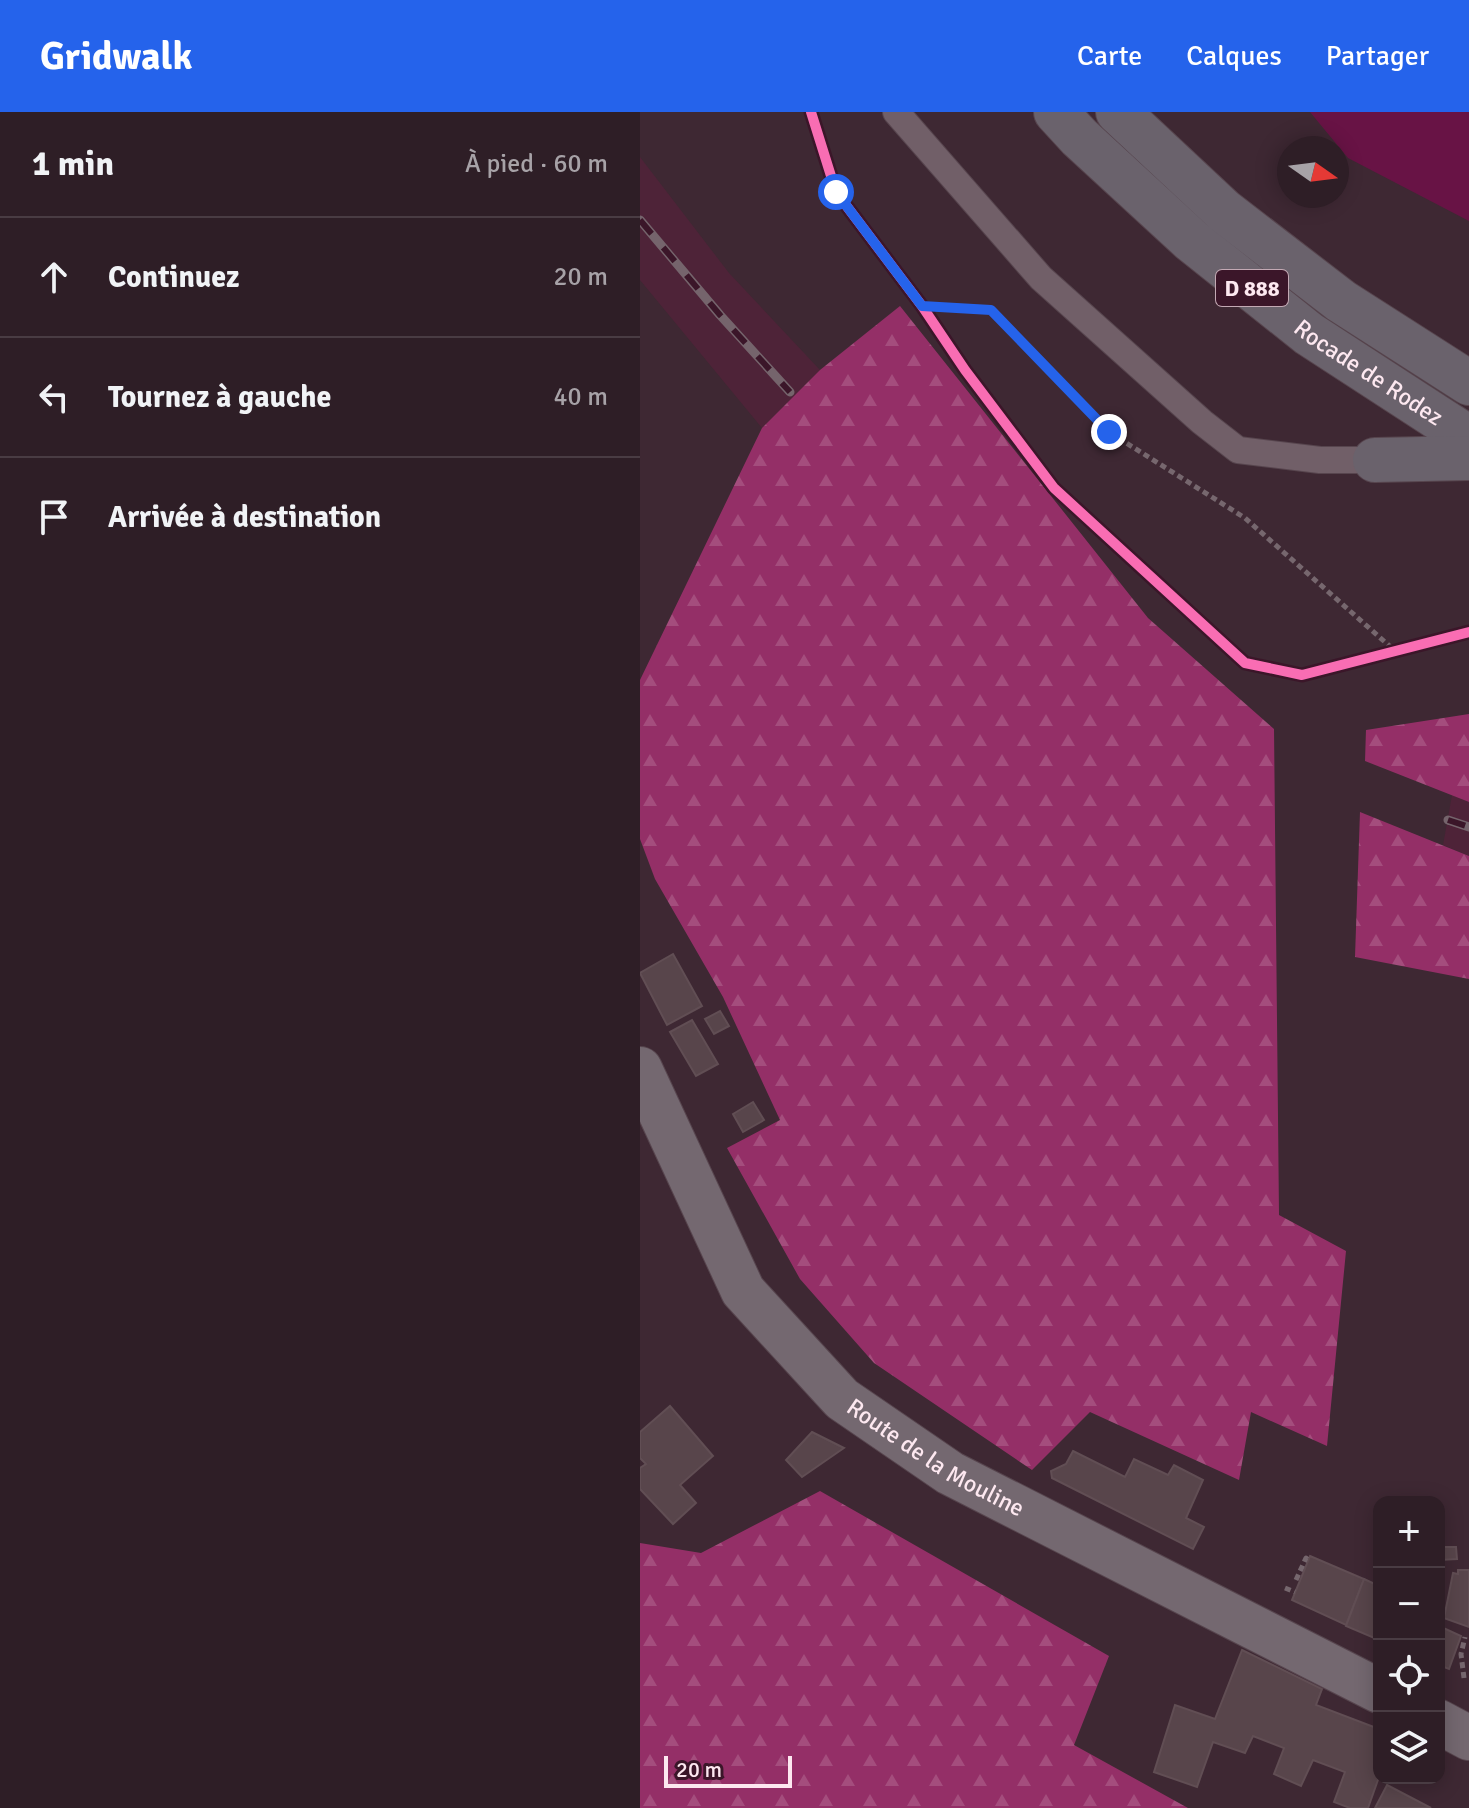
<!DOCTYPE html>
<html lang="fr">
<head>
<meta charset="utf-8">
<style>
	:root { --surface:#2e1e26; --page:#36272e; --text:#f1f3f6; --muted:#a7a2a7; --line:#493c43; --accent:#2563eb }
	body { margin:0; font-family:Signika,sans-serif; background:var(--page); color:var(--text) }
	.controls { position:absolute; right:24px; bottom:24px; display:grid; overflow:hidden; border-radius:16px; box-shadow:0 4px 20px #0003 }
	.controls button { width:72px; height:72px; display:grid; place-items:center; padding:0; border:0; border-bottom:2px solid var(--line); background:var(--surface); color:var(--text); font:40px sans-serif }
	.compass { position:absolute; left:637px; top:24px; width:72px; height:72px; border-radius:50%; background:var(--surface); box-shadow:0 4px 20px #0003; rotate:104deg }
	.scale { position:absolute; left:24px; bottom:20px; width:128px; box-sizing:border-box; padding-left:8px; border:4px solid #fde8f0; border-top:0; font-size:22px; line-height:28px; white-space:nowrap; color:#fde8f0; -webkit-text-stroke:6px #3b1629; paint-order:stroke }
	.stop { position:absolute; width:24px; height:24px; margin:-18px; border:6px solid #2563eb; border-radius:50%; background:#fff }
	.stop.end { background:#2563eb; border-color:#fff; box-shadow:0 2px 8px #0008 }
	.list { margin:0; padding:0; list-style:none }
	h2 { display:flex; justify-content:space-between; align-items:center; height:104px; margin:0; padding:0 32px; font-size:34px }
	h2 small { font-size:26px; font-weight:400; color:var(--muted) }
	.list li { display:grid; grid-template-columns:52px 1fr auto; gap:24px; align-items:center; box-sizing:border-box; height:120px; padding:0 32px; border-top:2px solid var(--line) }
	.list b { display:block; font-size:30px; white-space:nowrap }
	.list em { font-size:26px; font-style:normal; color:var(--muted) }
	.icon { flex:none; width:44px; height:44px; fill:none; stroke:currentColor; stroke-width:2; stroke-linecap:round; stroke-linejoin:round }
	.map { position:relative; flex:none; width:829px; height:1696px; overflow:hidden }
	header { display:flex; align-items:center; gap:48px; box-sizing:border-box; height:112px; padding:0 40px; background:var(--accent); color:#fff }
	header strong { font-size:38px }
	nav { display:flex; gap:44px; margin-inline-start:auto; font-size:28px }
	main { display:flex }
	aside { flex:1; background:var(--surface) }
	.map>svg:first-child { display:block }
	.built { fill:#4e2338 }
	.green { fill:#681345 }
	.forest { fill:url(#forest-firs) }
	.building { fill:#58454b; stroke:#614e54; stroke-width:2 }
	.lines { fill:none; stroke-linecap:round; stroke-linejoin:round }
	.service-casing { stroke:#57454e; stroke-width:28 }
	.secondary-casing { stroke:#57454e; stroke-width:46 }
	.trunk-casing { stroke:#57454e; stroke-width:46 }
	.path { stroke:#76676e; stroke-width:5; stroke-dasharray:6 4; stroke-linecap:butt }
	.service { stroke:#715f68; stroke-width:26 }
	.secondary { stroke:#746870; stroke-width:44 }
	.trunk { stroke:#6a626c; stroke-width:44 }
	.rail-casing { stroke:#75646c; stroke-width:9 }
	.rail { stroke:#3b1629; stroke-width:6; stroke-dasharray:18; stroke-linecap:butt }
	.cycleway-casing { stroke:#3b1629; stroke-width:15 }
	.cycleway { stroke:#f96db3; stroke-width:10 }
	.route { stroke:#2563eb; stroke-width:10 }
	.labels { text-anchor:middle; stroke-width:6; stroke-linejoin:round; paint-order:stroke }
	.shield { fill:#3b1629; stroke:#c3a9b4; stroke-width:2 }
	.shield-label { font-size:22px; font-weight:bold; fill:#fde8f0 }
	.street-label { font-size:24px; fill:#fde8f0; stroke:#3b1629 }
</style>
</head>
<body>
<header>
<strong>Gridwalk</strong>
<nav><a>Carte</a><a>Calques</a><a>Partager</a></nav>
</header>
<main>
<aside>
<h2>1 min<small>À pied · 60 m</small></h2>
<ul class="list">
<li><svg class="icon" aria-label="ahead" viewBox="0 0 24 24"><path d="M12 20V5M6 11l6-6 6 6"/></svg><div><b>Continuez</b></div><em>20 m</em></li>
<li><svg class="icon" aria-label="left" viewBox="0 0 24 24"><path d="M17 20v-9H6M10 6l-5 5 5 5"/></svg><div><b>Tournez à gauche</b></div><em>40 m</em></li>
<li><svg class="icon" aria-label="arrive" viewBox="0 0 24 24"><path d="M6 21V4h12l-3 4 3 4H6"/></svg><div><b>Arrivée à destination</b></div></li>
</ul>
</aside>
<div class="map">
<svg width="829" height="1696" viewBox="0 0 829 1696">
	<defs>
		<pattern id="forest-firs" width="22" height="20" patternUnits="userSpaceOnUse" patternTransform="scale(2)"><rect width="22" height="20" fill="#942f67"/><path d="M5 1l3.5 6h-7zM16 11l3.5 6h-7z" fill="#a44d7d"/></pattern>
	</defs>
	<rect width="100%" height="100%" fill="#3e2833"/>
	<!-- built -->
	<g class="built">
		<path d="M0 45 89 161 180 258 122 316 0 168Z"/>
		<path d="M812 683 829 690V744L803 733Z"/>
	</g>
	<!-- green -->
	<path class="green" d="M670 0H829V109L708 46Z"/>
	<!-- forest -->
	<g class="forest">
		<path d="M260 194 508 506 634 617 639 1103 706 1139 687 1334 611 1300 599 1368 450 1300 392 1358 234 1251 160 1167 87 1036 140 1008 83 885 15 767 0 727V568L122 316 180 258Z"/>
		<path d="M829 602V690L725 649 726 618Z"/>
		<path d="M720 700 829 744V867L715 845Z"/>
		<path d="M180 1379 469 1544 434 1633 548 1696H0V1431L61 1441Z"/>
	</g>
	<!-- building -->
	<g class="building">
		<path d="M33 842 62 894 27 913 0 861Z"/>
		<path d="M80 899 89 914 74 922 65 907Z"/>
		<path d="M52 908 78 952 56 964 30 920Z"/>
		<path d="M113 990 124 1008 103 1020 93 1002Z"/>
		<path d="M30 1294 73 1344 40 1373 56 1391 33 1412 0 1377V1356L6 1352 0 1346V1320Z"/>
		<path d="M172 1320 204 1336 162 1365 146 1348Z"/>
		<path d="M433 1339 485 1365 494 1347 528 1363 534 1353 563 1368 546 1406 564 1415 553 1437 412 1366 411 1359 426 1352Z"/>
		<path d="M799 1435H816L817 1447 799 1448Z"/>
		<path d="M670 1444 724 1467 706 1513 652 1488Z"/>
		<path d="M818 1458H829V1515L804 1506 813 1461 818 1462Z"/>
		<path d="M724 1467 739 1474V1528L706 1514Z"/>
		<path d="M799 1514 821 1524 809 1557 799 1553Z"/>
		<path d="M602 1538 682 1577 676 1593 739 1617V1665L728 1696H710L694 1690 705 1660 673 1648 661 1674 634 1662 644 1636 613 1624 605 1641 573 1630 557 1675 514 1660 535 1593 575 1607Z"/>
		<path d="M747 1673 791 1696H735Z"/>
	</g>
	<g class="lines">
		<!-- service casing -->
		<g class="service-casing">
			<path id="service" d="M256 0 401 166 562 310 598 338 680 348H735"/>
		</g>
		<!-- secondary casing -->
		<g class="secondary-casing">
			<g id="secondary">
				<path id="s1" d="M0 957 103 1179 202 1287 310 1361 739 1579"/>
				<path d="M799 1610 829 1626"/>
			</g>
		</g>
		<!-- trunk casing -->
		<g class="trunk-casing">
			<g id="trunk">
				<path id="s2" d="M416 0 439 25 551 128 669 222 829 326"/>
				<path d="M478 0 584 99 701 189 829 271"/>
				<path d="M735 348 829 346"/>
			</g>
		</g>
		<!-- path -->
		<g class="path">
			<path d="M282 194 351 198 469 320 605 406 754 538"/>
			<path d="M656 1468 666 1446 668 1448"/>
			<path d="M645 1476 655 1480"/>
			<path d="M824 1566 821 1542 825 1525"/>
		</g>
		<!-- service -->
		<use href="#service" class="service"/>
		<!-- secondary -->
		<use href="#secondary" class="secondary"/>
		<!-- trunk -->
		<use href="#trunk" class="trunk"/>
		<!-- rail casing -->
		<g class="rail-casing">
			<g id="rail">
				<path d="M0 108 80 203 150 280"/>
				<path d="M808 708 829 715"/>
			</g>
		</g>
		<!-- rail -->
		<use href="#rail" class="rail"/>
		<!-- cycleway casing -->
		<g class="cycleway-casing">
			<path id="cycleway" d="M171 0 196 80 282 194 325 258 414 376 605 551 662 563 829 520"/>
		</g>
		<!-- cycleway -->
		<use href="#cycleway" class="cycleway"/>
	</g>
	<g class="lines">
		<!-- route -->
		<path class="route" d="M196 80 282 194 351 198 469 320"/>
	</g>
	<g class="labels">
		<!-- shield labels -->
		<rect class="shield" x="576" y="158" width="72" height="36" rx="6"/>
		<g class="shield-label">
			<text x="612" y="184">D 888</text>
		</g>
		<!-- street labels -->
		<g class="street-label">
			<text dy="8" stroke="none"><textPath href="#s2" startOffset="408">Rocade de Rodez</textPath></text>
			<text dy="8" stroke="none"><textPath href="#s1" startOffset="502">Route de la Mouline</textPath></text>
		</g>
	</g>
</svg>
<div class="controls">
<button>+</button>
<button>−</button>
<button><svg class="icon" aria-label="locate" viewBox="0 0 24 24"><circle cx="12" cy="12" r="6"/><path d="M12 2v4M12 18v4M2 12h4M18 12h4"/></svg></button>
<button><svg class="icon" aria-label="layers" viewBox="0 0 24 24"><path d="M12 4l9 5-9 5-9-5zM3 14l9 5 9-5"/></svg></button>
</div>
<svg class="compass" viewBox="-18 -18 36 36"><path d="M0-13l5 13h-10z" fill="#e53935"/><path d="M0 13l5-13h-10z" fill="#a7a2a7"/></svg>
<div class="scale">20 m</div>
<div class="stop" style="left:196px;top:80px"></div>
<div class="stop end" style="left:469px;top:320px"></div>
</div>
</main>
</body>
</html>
